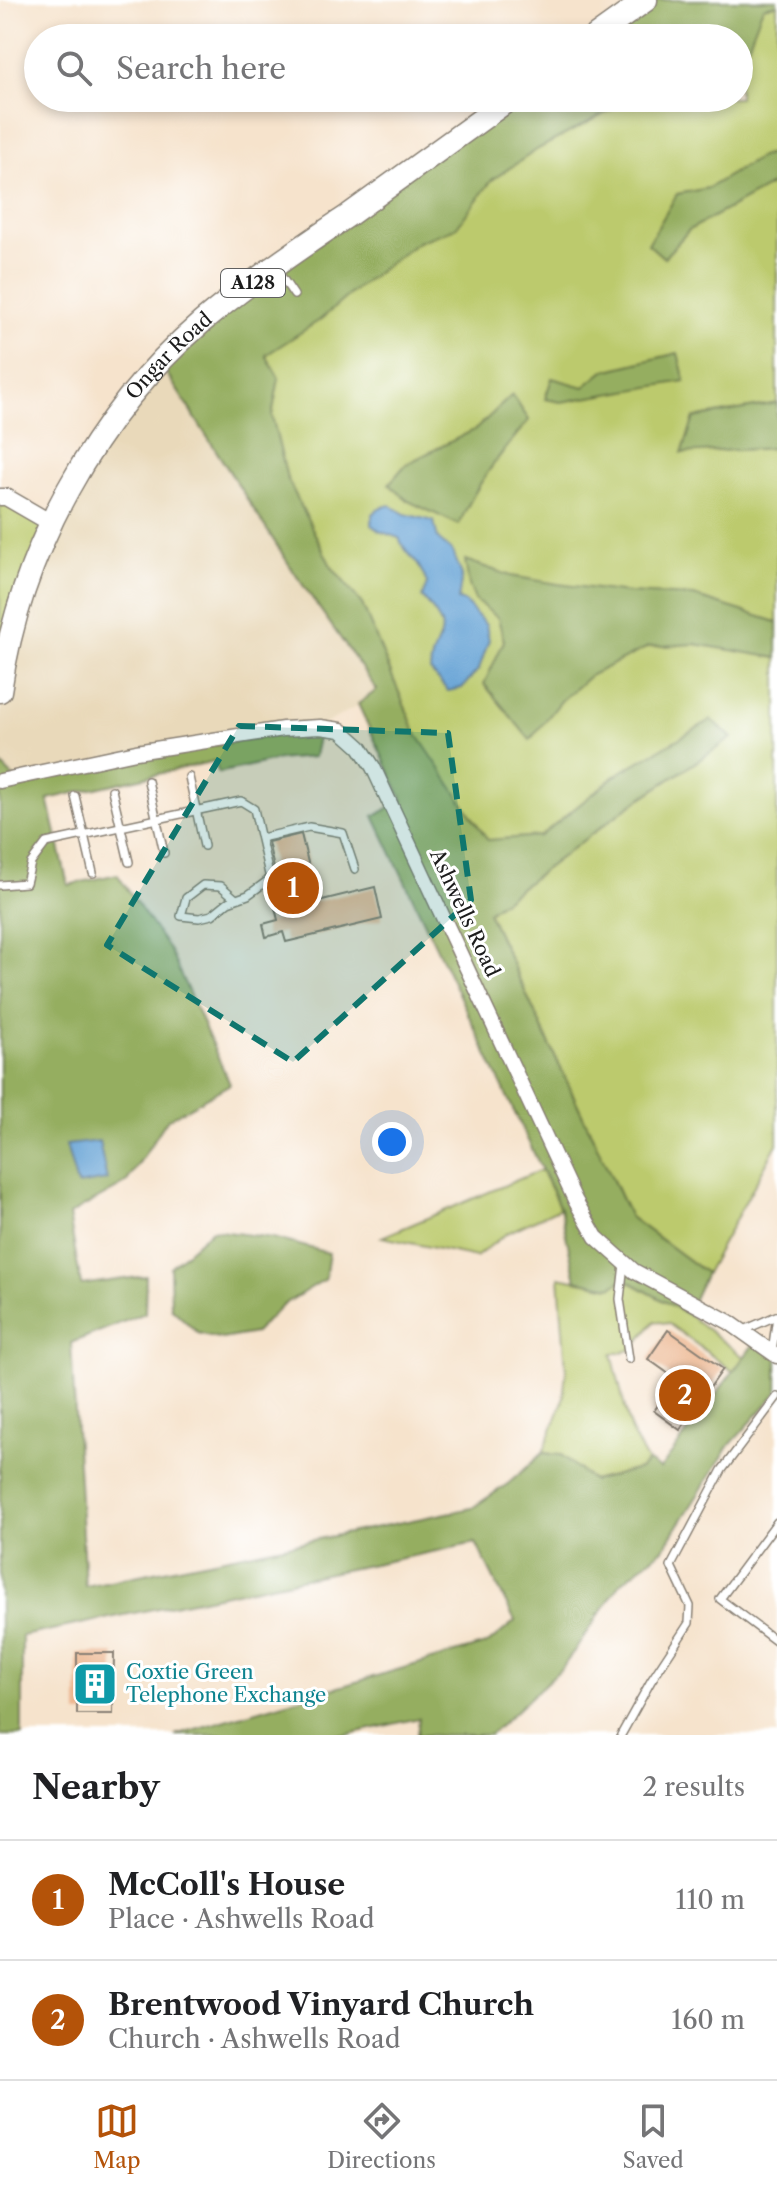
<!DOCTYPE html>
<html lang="en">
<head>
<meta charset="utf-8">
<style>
	:root { --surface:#fff; --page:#f2f2f2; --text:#202124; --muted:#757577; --line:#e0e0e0; --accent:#b45309 }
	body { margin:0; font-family:"Libre Caslon Text",serif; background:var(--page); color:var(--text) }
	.you { position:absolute; left:392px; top:1142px; width:28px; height:28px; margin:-20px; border:6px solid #fff; border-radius:50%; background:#1a73e8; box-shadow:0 0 0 12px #1a73e833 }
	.badge { display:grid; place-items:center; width:52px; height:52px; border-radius:50%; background:var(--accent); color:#fff; font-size:26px; font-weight:700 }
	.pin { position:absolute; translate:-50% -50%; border:4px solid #fff; box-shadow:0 2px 8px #0006 }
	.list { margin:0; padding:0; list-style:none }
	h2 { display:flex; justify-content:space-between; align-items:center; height:104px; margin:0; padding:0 32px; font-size:34px }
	h2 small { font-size:26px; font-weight:400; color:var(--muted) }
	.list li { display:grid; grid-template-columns:52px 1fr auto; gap:24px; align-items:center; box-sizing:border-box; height:120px; padding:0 32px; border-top:2px solid var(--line) }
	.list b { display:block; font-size:30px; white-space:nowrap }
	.list p { margin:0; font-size:26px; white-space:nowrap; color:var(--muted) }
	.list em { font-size:26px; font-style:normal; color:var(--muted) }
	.icon { flex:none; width:44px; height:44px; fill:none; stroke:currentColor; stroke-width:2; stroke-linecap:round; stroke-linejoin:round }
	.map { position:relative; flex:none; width:777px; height:1735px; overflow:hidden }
	.search { position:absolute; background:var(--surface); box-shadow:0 4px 12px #0003; left:24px; right:24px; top:24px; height:88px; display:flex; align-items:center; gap:20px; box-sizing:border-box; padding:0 28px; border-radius:44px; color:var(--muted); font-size:30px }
	.sheet { height:344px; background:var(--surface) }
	nav { display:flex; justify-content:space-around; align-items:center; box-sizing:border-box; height:112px; border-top:2px solid var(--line); background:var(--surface); font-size:22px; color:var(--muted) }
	nav a { display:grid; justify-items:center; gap:4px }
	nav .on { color:var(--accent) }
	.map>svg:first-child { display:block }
	.built { fill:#e9d9ba }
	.green { fill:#bcca6d; stroke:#6c7344; stroke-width:2 }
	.forest { fill:#95ae60; stroke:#58653e; stroke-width:2 }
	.water { fill:#62a0d4; stroke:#3f5e78; stroke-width:2 }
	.building { fill:#ecb68f }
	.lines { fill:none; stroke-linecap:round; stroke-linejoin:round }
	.service-casing { stroke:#898074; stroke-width:10 }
	.minor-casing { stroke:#898074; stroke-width:17 }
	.tertiary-casing { stroke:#898074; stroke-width:19 }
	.primary-casing { stroke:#898074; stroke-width:25 }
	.service { stroke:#fff; stroke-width:7 }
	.minor { stroke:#fff; stroke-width:14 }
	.tertiary { stroke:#fff; stroke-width:16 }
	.primary { stroke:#fff; stroke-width:22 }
	.marked { fill:#0f766e; fill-opacity:0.2; stroke:#0f766e; stroke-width:6; stroke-dasharray:16 10; stroke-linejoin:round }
	.labels { text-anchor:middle; stroke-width:6; stroke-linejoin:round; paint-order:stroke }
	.shield { fill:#fff; stroke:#606060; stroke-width:2 }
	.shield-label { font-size:18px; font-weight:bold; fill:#1c1c1c }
	.street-label { font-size:20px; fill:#1c1c1c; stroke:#fff }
	.culture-label { font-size:20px; fill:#0d838f; stroke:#fff; text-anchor:start }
</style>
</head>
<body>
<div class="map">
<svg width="777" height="1735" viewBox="0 0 777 1735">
	<rect width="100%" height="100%" fill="#fff"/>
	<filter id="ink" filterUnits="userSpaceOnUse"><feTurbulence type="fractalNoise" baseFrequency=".0125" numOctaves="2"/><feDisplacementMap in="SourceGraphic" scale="16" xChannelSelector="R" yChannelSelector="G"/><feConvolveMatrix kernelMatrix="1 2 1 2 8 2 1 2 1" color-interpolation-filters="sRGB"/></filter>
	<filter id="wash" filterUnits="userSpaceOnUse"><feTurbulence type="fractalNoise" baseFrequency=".006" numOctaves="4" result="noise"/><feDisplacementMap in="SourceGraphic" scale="32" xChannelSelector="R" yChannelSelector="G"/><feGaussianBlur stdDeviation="1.8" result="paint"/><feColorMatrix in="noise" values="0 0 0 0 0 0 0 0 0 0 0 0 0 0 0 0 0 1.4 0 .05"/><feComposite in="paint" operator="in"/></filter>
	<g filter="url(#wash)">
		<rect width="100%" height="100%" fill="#f6e3cc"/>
		<!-- built -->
		<path class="built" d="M160 363 296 575 377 690 352 709 320 727 15 779 0 764V691L51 523Z"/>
		<!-- green -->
		<g class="green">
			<path d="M777 0V1144L706 1273 630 1217 488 912 625 809 726 742 481 897 377 690 296 575 160 363 511 98H739V38H593Z"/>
			<path d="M0 497 51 523 11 637 0 630Z"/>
			<path d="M541 1170 560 1208 507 1233 476 1257 382 1237Z"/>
			<path d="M559 1277 610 1287 624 1279 687 1314 745 1358 734 1372 669 1324 655 1321 631 1350 612 1354 631 1432 648 1462 639 1469 592 1481 561 1455 543 1453 563 1401 566 1370Z"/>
		</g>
		<!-- forest -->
		<g class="forest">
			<path d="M646 0H777V4L763 7 744 56 739 57V38H593Z"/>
			<path d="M511 98H634L538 149 492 180 456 228 418 242 357 288 320 320 266 355 279 378 272 416 287 478 331 566 362 604 416 733 488 840 540 836 619 773 711 720 732 738 625 809 488 912 630 1217 706 1273 687 1314 625 1279 611 1287 576 1280 560 1208 374 816 403 801 358 704 377 690 296 575 160 363Z"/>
			<path d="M777 152V182L689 230 664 258 648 244 677 194 708 188 760 157Z"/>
			<path d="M678 353 685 381 561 402 545 399 552 378 584 387 604 371Z"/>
			<path d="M512 395 529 420C501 453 475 485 459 525L408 501 389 484 406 464 476 429Z"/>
			<path d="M777 403V448L682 453 694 418Z"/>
			<path d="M465 560 511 576 558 584 628 593 694 596 777 622V658L695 644 648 647 589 676 562 700 530 740 484 684 504 641 498 618 475 600 469 585Z"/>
			<path d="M320 727 314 757 276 760 218 773 215 761 48 799 68 885 117 874 170 951 230 1084 167 1120 126 1183 69 1215 81 1285 146 1276 145 1313 71 1343 85 1586 472 1508 509 1483 543 1453 561 1455 593 1481 639 1469 648 1462 660 1469 756 1341 777 1356V1393L729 1446 664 1548 621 1583 563 1667 490 1735H417L419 1718 345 1735H175L489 1643 515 1621 476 1543 22 1636V1735H0V764L15 779Z"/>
			<path d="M212 1230 273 1238 329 1253 325 1279 280 1307 255 1333 222 1339 198 1333 171 1308 170 1267Z"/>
		</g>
		<!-- water -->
		<g class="water">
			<path d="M390 505 405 514 434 521 438 539 453 552 462 575 458 600 465 602 486 625 489 640 479 669 462 688 448 691 430 671C432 629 460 640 422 597L427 584C420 560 407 557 399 538L379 531 372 525V514L379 508Z"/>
			<path d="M99 1141 107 1180 77 1185 66 1145Z"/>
		</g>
		<g id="blocks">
			<!-- building -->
			<g class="building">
				<path d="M301 834 314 887 303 889 306 904 375 887 382 919 286 942 283 932 266 937 263 924 278 920 275 908 294 903 292 896 281 899 268 842Z"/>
				<path d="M668 1330 723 1369 680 1430 654 1411 676 1379 648 1359Z"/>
				<path d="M77 1653H114L113 1714H77Z"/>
			</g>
		</g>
	</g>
	<g filter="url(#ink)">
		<use href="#blocks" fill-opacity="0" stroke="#898074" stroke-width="2"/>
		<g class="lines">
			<!-- service casing -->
			<g class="service-casing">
				<g id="service">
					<path d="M275 267 294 295"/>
					<path d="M189 777 204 846"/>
					<path d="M148 781 164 853"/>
					<path d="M112 790 129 862"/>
					<path d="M75 796 93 873"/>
					<path d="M261 838 309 827 343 833 355 869"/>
					<path d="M0 885 26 883 31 863 46 843 241 801 254 809 270 879 248 895 228 902 212 915 199 918 181 916 186 898 203 885 221 886 236 899"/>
					<path d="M624 1264 620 1299 629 1359"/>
					<path d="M742 1331 776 1316"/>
					<path d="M772 1352 777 1316"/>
					<path d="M777 1522 720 1599 777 1642"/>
					<path d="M621 1735 651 1681 689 1623 690 1606 671 1566 722 1470 777 1397"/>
				</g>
			</g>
			<!-- minor casing -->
			<g class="minor-casing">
				<path id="minor" d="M0 781 136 752 283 729 320 727 341 730 360 747 373 767 575 1200 596 1237 634 1271 729 1322 777 1356"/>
			</g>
			<!-- tertiary casing -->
			<g class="tertiary-casing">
				<path id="tertiary" d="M0 497H6L51 523"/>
			</g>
			<!-- primary casing -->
			<g class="primary-casing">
				<g id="primary">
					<path d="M593 38 646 0"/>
					<path id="s1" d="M0 691C20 552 95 414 202 322 248 283 299 249 349 215 403 176 457 137 511 98"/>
				</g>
			</g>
			<!-- service -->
			<use href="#service" class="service"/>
			<!-- minor -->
			<use href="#minor" class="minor"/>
			<!-- tertiary -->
			<use href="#tertiary" class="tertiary"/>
			<!-- primary -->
			<use href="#primary" class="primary"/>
		</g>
	</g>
	<!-- marked area -->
	<path class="marked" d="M239 726 448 733 471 900 293 1062 107 945Z"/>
	<!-- icons -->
	<defs>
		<g id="building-square" transform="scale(2.3)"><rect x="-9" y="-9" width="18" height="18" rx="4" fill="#0f9aa8" stroke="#fff"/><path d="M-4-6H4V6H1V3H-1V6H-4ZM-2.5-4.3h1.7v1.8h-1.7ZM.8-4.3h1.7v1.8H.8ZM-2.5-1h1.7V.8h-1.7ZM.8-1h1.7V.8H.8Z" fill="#fff"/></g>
	</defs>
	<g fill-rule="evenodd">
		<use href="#building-square" x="95" y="1684"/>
	</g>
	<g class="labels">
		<!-- shield labels -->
		<rect class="shield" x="221" y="269" width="64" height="28" rx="6"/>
		<g class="shield-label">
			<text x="253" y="289">A128</text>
		</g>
		<!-- street labels -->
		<g class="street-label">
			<text dy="7" stroke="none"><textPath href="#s1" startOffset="382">Ongar Road</textPath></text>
			<text transform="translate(465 913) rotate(65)" y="7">Ashwells Road</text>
		</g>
		<!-- culture labels -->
		<g class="culture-label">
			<text x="126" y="1679">Coxtie Green<tspan x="126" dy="23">Telephone Exchange</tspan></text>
		</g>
	</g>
</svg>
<div class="you"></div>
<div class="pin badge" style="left:293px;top:888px">1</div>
<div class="pin badge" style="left:685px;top:1395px">2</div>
<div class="search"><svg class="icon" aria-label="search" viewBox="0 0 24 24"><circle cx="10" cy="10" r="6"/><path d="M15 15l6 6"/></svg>Search here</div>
</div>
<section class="sheet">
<h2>Nearby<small>2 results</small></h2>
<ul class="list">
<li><span class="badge">1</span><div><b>McColl's House</b><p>Place · Ashwells Road</p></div><em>110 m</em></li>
<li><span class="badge">2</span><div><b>Brentwood Vinyard Church</b><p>Church · Ashwells Road</p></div><em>160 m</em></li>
</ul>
</section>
<nav>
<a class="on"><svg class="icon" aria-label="map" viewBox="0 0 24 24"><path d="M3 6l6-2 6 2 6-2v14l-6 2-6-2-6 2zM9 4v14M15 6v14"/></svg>Map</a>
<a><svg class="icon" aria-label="directions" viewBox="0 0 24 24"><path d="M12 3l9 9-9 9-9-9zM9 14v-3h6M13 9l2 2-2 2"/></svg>Directions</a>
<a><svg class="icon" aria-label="saved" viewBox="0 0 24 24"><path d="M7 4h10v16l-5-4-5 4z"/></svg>Saved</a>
</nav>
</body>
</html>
